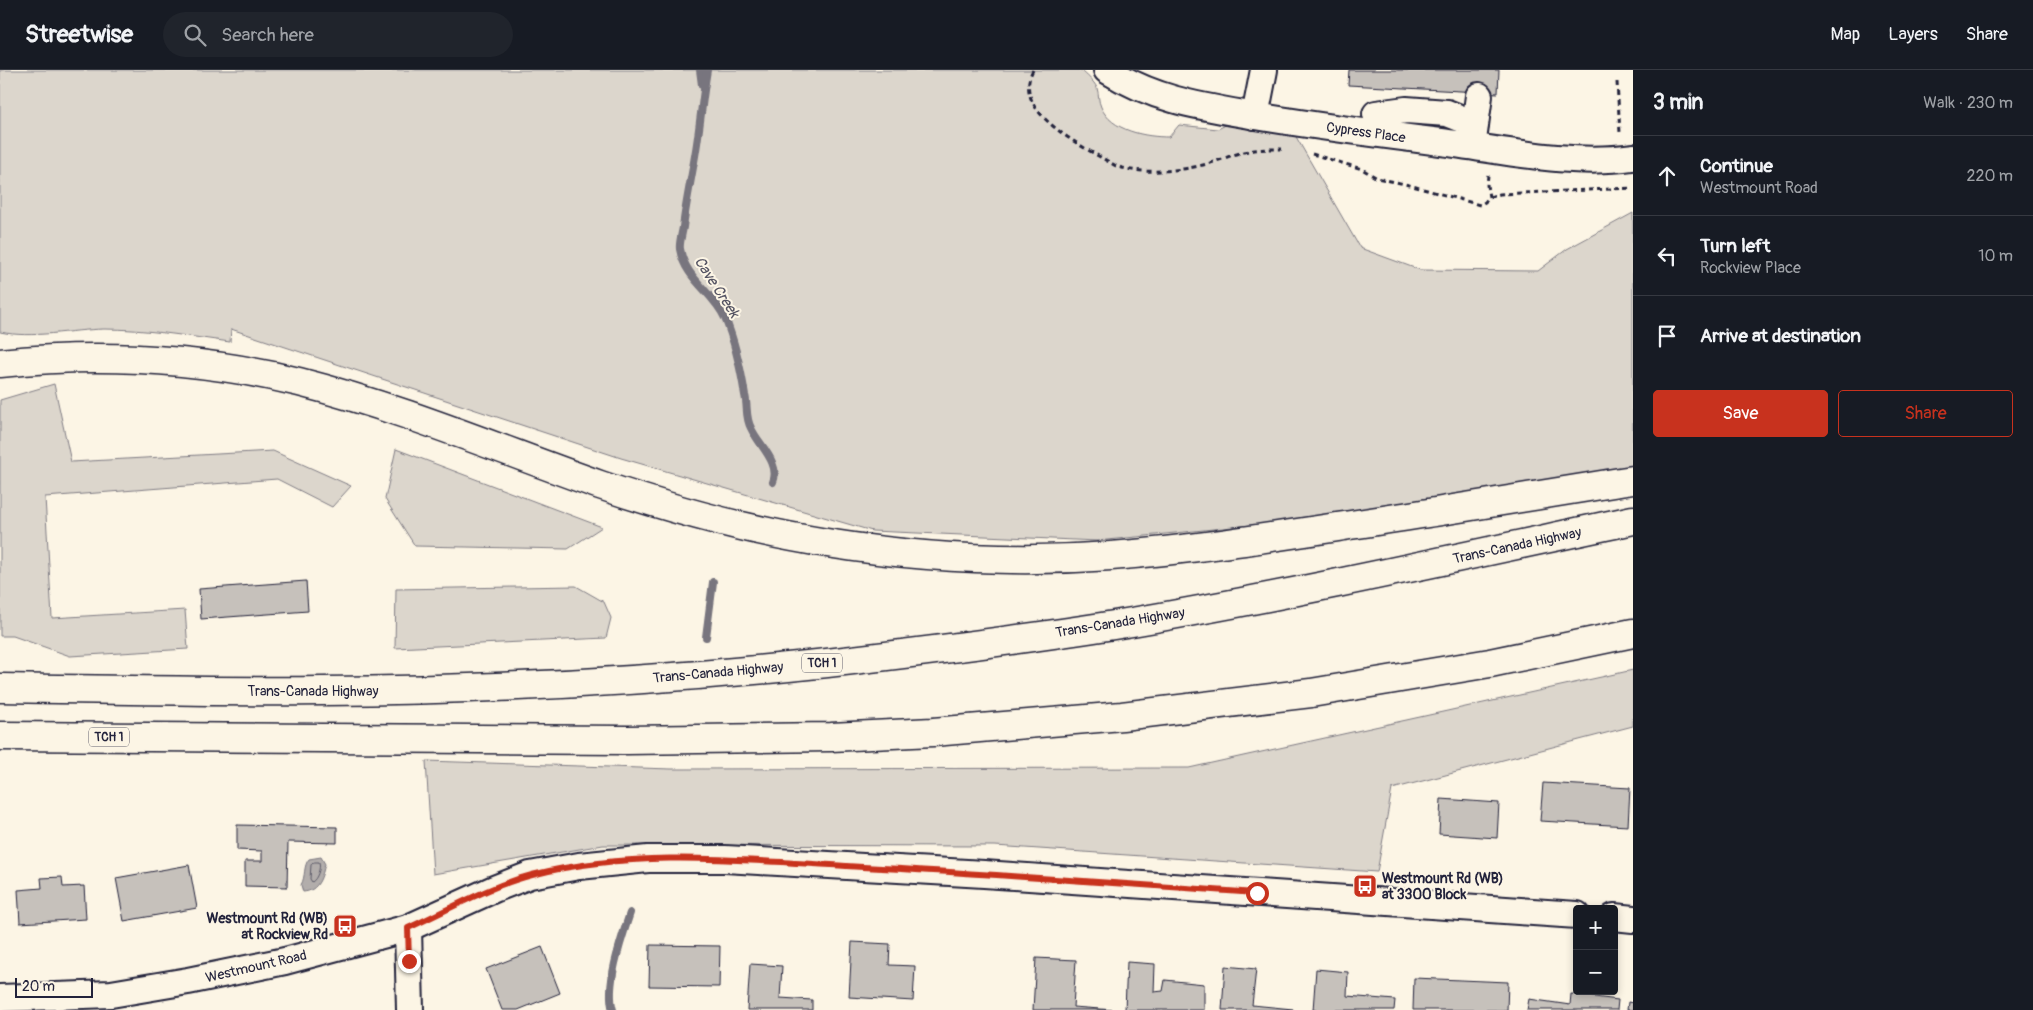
<!DOCTYPE html>
<html lang="en">
<head>
<meta charset="utf-8">
<style>
	:root { --surface:#171b24; --page:#20242c; --text:#f1f3f6; --muted:#9ea1a6; --line:#363941; --accent:#c8321e }
	body { margin:0; font-family:Pangolin,sans-serif; background:var(--page); color:var(--text) }
	.controls { position:absolute; right:15px; bottom:15px; display:grid; overflow:hidden; border-radius:5px; box-shadow:0 2px 8px #0003 }
	.controls button { width:45px; height:45px; display:grid; place-items:center; padding:0; border:0; border-bottom:1px solid var(--line); background:var(--surface); color:var(--text); font:25px sans-serif }
	.scale { position:absolute; left:15px; bottom:12px; width:78px; box-sizing:border-box; padding-left:5px; border:2px solid #22223b; border-top:0; font-size:14px; line-height:18px; white-space:nowrap; color:#22223b; -webkit-text-stroke:4px #fcf5e5; paint-order:stroke }
	.stop { position:absolute; width:15px; height:15px; margin:-11px; border:4px solid #c8321e; border-radius:50%; background:#fff }
	.stop.end { background:#c8321e; border-color:#fff; box-shadow:0 1px 5px #0008 }
	.list { margin:0; padding:0; list-style:none }
	h2 { display:flex; justify-content:space-between; align-items:center; height:65px; margin:0; padding:0 20px; font-size:21px }
	h2 small { font-size:16px; font-weight:400; color:var(--muted) }
	.list li { display:grid; grid-template-columns:32px 1fr auto; gap:15px; align-items:center; box-sizing:border-box; height:80px; padding:0 20px; border-top:1px solid var(--line) }
	.list b { display:block; font-size:19px; white-space:nowrap }
	.list p { margin:0; font-size:16px; white-space:nowrap; color:var(--muted) }
	.list em { font-size:16px; font-style:normal; color:var(--muted) }
	.actions { display:flex; gap:10px; padding:15px 20px }
	.actions a { flex:1; padding:11px 0; border:1px solid var(--accent); border-radius:5px; text-align:center; font-size:18px; color:var(--accent) }
	.actions .main { background:var(--accent); color:#fff }
	.icon { flex:none; width:28px; height:28px; fill:none; stroke:currentColor; stroke-width:2; stroke-linecap:round; stroke-linejoin:round }
	.map { position:relative; flex:none; width:1633px; height:940px; overflow:hidden }
	header { display:flex; align-items:center; gap:30px; box-sizing:border-box; height:70px; padding:0 25px; background:var(--surface); border-bottom:1px solid var(--line) }
	header strong { font-size:24px }
	nav { display:flex; gap:28px; margin-inline-start:auto; font-size:18px }
	.search { width:350px; height:45px; background:var(--page); display:flex; align-items:center; gap:12px; box-sizing:border-box; padding:0 18px; border-radius:28px; color:var(--muted); font-size:19px }
	main { display:flex }
	aside { flex:1; background:var(--surface) }
	.map>svg:first-child { display:block }
	.green { fill:#dcd6cc; stroke:#7f7c84 }
	.water { fill:#b2adab; stroke:#78757e }
	.lines { fill:none; stroke-linecap:round; stroke-linejoin:round }
	.shore { stroke:#5c5a68; stroke-width:1 }
	.stream { stroke:#78757e; stroke-width:8 }
	.building { fill:#c6c1bb; stroke:#22223b }
	.minor-casing { stroke:#22223b; stroke-width:30 }
	.highway-casing { stroke:#22223b; stroke-width:31 }
	.path { stroke:#22223b; stroke-width:3; stroke-dasharray:5 4; stroke-linecap:butt }
	.minor { stroke:#fcf5e5; stroke-width:26 }
	.highway { stroke:#fcf5e5; stroke-width:28 }
	.route { stroke:#c8321e; stroke-width:6 }
	.labels { text-anchor:middle; stroke-width:4; stroke-linejoin:round; paint-order:stroke }
	.shield { fill:#fcf5e5; stroke:#63616e; stroke-width:1 }
	.shield-label { font-size:12px; font-weight:bold; fill:#22223b }
	.street-label { font-size:14px; fill:#22223b; stroke:#fcf5e5 }
	.poi-label { font-size:14px; font-weight:bold; fill:#22223b; stroke:#fcf5e5; text-anchor:start }
	.water-label { font-size:15px; font-style:italic; fill:#545362; stroke:#fcf5e5 }
</style>
</head>
<body>
<header>
<strong>Streetwise</strong>
<div class="search"><svg class="icon" aria-label="search" viewBox="0 0 24 24"><circle cx="10" cy="10" r="6"/><path d="M15 15l6 6"/></svg>Search here</div>
<nav><a>Map</a><a>Layers</a><a>Share</a></nav>
</header>
<main>
<div class="map">
<svg width="1633" height="940" viewBox="0 0 1633 940">
	<rect width="100%" height="100%" fill="#fcf5e5"/>
	<filter id="ink" filterUnits="userSpaceOnUse"><feTurbulence type="fractalNoise" baseFrequency=".02" numOctaves="2"/><feDisplacementMap in="SourceGraphic" scale="10" xChannelSelector="R" yChannelSelector="G"/><feConvolveMatrix kernelMatrix="1 2 1 2 8 2 1 2 1" color-interpolation-filters="sRGB"/></filter>
	<g filter="url(#ink)">
		<!-- green -->
		<g class="green">
			<path d="M0 0H1081C1086 5 1094 11 1097 18 1099 24 1098 31 1101 37 1111 61 1146 67 1169 67L1179 55 1218 59 1233 51 1295 65 1360 178 1420 200 1538 201 1567 179 1633 143V399L1387 441 1097 471 872 461 621 388 231 259 230 272C187 266 146 259 104 259 70 260 33 269 0 262Z"/>
			<path d="M54 314 71 392 273 381 351 416 332 437 277 409 45 427 52 548 185 540 188 579 70 586 13 566H0V330Z"/>
			<path d="M396 379 602 457 568 479 415 476 385 429Z"/>
			<path d="M576 516 604 532 611 548 606 568 395 578 396 519Z"/>
			<path d="M1633 600V656L1392 719 1377 802 995 776 603 775 433 804 426 691 671 699 1189 698Z"/>
		</g>
		<!-- water -->
		<path class="water" d="M321 787 325 794C322 806 319 821 303 822L301 815C306 806 303 796 309 789Z"/>
		<g class="lines">
			<!-- shore -->
			<path class="shore" d="M315 792H319C321 798 317 809 312 812L310 809 311 795Z"/>
			<!-- stream -->
			<g class="stream">
				<path d="M700 0 702 15"/>
				<path d="M707 0C702 29 700 58 695 86 691 110 686 133 683 157 682 164 679 173 680 179 685 209 713 222 725 248 735 272 741 300 745 325 748 337 745 347 751 358 758 374 781 393 773 412"/>
				<path d="M706 567 713 512"/>
				<path d="M613 940C605 915 622 867 630 843"/>
			</g>
		</g>
		<!-- building -->
		<g class="building">
			<path d="M1349 0H1499L1498 23 1348 15Z"/>
			<path d="M306 511 308 541 201 549 199 519Z"/>
			<path d="M1543 713 1630 718 1628 756 1540 751Z"/>
			<path d="M1441 729 1499 733 1497 768 1439 764Z"/>
			<path d="M237 755 337 757V773L288 772 287 817 245 816V791H262V781L237 780Z"/>
			<path d="M189 795 197 838 124 851 116 808Z"/>
			<path d="M62 807 63 817 84 816 86 849 20 853 18 820 42 818 41 808Z"/>
			<path d="M852 872 890 874 889 895 915 896 913 931 849 927Z"/>
			<path d="M650 875 720 876 719 917 649 916Z"/>
			<path d="M542 877 560 923 518 940H502L486 899Z"/>
			<path d="M1036 888 1076 890 1073 937 1114 940H1033Z"/>
			<path d="M1127 892 1155 894 1154 922 1163 921 1165 910 1204 914V940H1125Z"/>
			<path d="M750 894 782 896 780 928 812 930V940H747Z"/>
			<path d="M1225 896 1256 899 1252 935 1293 939V940H1222Z"/>
			<path d="M1316 899 1348 902 1347 926 1395 930 1394 940H1313Z"/>
			<path d="M1414 908 1508 912 1507 940H1413Z"/>
			<path d="M1571 924 1618 930 1617 940H1527L1529 929 1570 935Z"/>
			<path d="M1628 932 1633 933V940H1627Z"/>
		</g>
		<g class="lines">
			<!-- minor casing -->
			<g class="minor-casing">
				<g id="minor">
					<path d="M1107 0C1153 29 1198 36 1250 45 1313 56 1377 64 1441 72 1504 80 1569 96 1633 87"/>
					<path d="M1376 44 1406 40 1447 43 1475 54"/>
					<path d="M1255 46 1264 0"/>
					<path d="M1473 70 1479 26"/>
					<path d="M1614 847 1633 849"/>
					<path d="M408 858 410 940"/>
					<path d="M0 928 111 924 188 911 285 891 408 858 494 819 530 805 579 796 648 789H725L984 804 1577 845"/>
				</g>
			</g>
			<!-- highway casing -->
			<g class="highway-casing">
				<g id="highway">
					<path d="M0 293C100 283 201 288 299 312 402 338 501 380 600 415 674 440 750 461 827 473 921 488 1017 493 1111 486 1189 480 1266 468 1344 456 1440 442 1537 425 1633 410"/>
					<path d="M0 618C108 620 215 622 323 621 491 620 659 611 827 593 922 582 1019 570 1114 555 1288 526 1460 487 1633 450"/>
					<path d="M0 666 627 670 831 667 933 662 1122 646 1311 623 1490 593 1633 563"/>
				</g>
			</g>
			<!-- path -->
			<g class="path">
				<path d="M1033 0C1009 43 1088 79 1116 96 1140 105 1179 101 1203 95 1217 92 1230 85 1244 82 1256 79 1269 79 1282 79"/>
				<path d="M1617 12 1620 63"/>
				<path d="M1312 84 1362 99 1377 108 1409 115 1480 135 1485 132 1489 127 1500 124 1633 118"/>
				<path d="M1488 105 1487 115 1489 127"/>
			</g>
			<!-- minor -->
			<use href="#minor" class="minor"/>
			<!-- highway -->
			<use href="#highway" class="highway"/>
		</g>
	</g>
	<g class="lines" filter="url(#ink)">
		<!-- route -->
		<path class="route" d="M409 891 408 858C448 840 489 816 532 805 634 779 742 790 846 796 983 803 1120 814 1257 823"/>
	</g>
	<!-- icons -->
	<defs>
		<g id="bus-square" transform="scale(1.25)"><rect x="-9" y="-9" width="18" height="18" rx="4" fill="#c8321e" stroke="#fcf5e5"/><path d="M-5-6H5V4H4V6H2V4H-2V6H-4V4H-5ZM-3.5-4V0h7V-4ZM-3.5 1.2v1.5H-2V1.2ZM2 1.2v1.5H3.5V1.2Z" fill="#fff"/></g>
	</defs>
	<g fill-rule="evenodd">
		<use href="#bus-square" x="1365" y="816"/>
		<use href="#bus-square" x="345" y="856"/>
	</g>
	<g class="labels">
		<!-- shield labels -->
		<g class="shield">
			<rect x="802" y="583.5" width="40" height="19" rx="4"/>
			<rect x="89" y="657.5" width="40" height="19" rx="4"/>
		</g>
		<g class="shield-label">
			<text x="822" y="597">TCH 1</text>
			<text x="109" y="671">TCH 1</text>
		</g>
		<!-- street labels -->
		<g class="street-label">
			<text transform="translate(1366 62) rotate(8)" y="5">Cypress Place</text>
			<text transform="translate(1517 475) rotate(-12)" y="5">Trans-Canada Highway</text>
			<text transform="translate(1120 552) rotate(-9)" y="5">Trans-Canada Highway</text>
			<text transform="translate(718 602) rotate(-5)" y="5">Trans-Canada Highway</text>
			<text x="313" y="626">Trans-Canada Highway</text>
			<text transform="translate(256 896) rotate(-13)" y="5">Westmount Road</text>
		</g>
		<!-- poi labels -->
		<g class="poi-label">
			<text x="1382" y="813">Westmount Rd (WB)<tspan x="1382" dy="16">at 3300 Block</tspan></text>
			<text x="328" y="853" text-anchor="end">Westmount Rd (WB)<tspan x="328" dy="16">at Rockview Rd</tspan></text>
		</g>
		<!-- water labels -->
		<g class="water-label">
			<text transform="translate(717 217) rotate(57)" y="5">Cave Creek</text>
		</g>
	</g>
</svg>
<div class="controls">
<button>+</button>
<button>−</button>
</div>
<div class="scale">20 m</div>
<div class="stop" style="left:1257px;top:823px"></div>
<div class="stop end" style="left:409px;top:891px"></div>
</div>
<aside>
<h2>3 min<small>Walk · 230 m</small></h2>
<ul class="list">
<li><svg class="icon" aria-label="ahead" viewBox="0 0 24 24"><path d="M12 20V5M6 11l6-6 6 6"/></svg><div><b>Continue</b><p>Westmount Road</p></div><em>220 m</em></li>
<li><svg class="icon" aria-label="left" viewBox="0 0 24 24"><path d="M17 20v-9H6M10 6l-5 5 5 5"/></svg><div><b>Turn left</b><p>Rockview Place</p></div><em>10 m</em></li>
<li><svg class="icon" aria-label="arrive" viewBox="0 0 24 24"><path d="M6 21V4h12l-3 4 3 4H6"/></svg><div><b>Arrive at destination</b></div></li>
</ul>
<div class="actions"><a class="main">Save</a><a>Share</a></div>
</aside>
</main>
</body>
</html>
